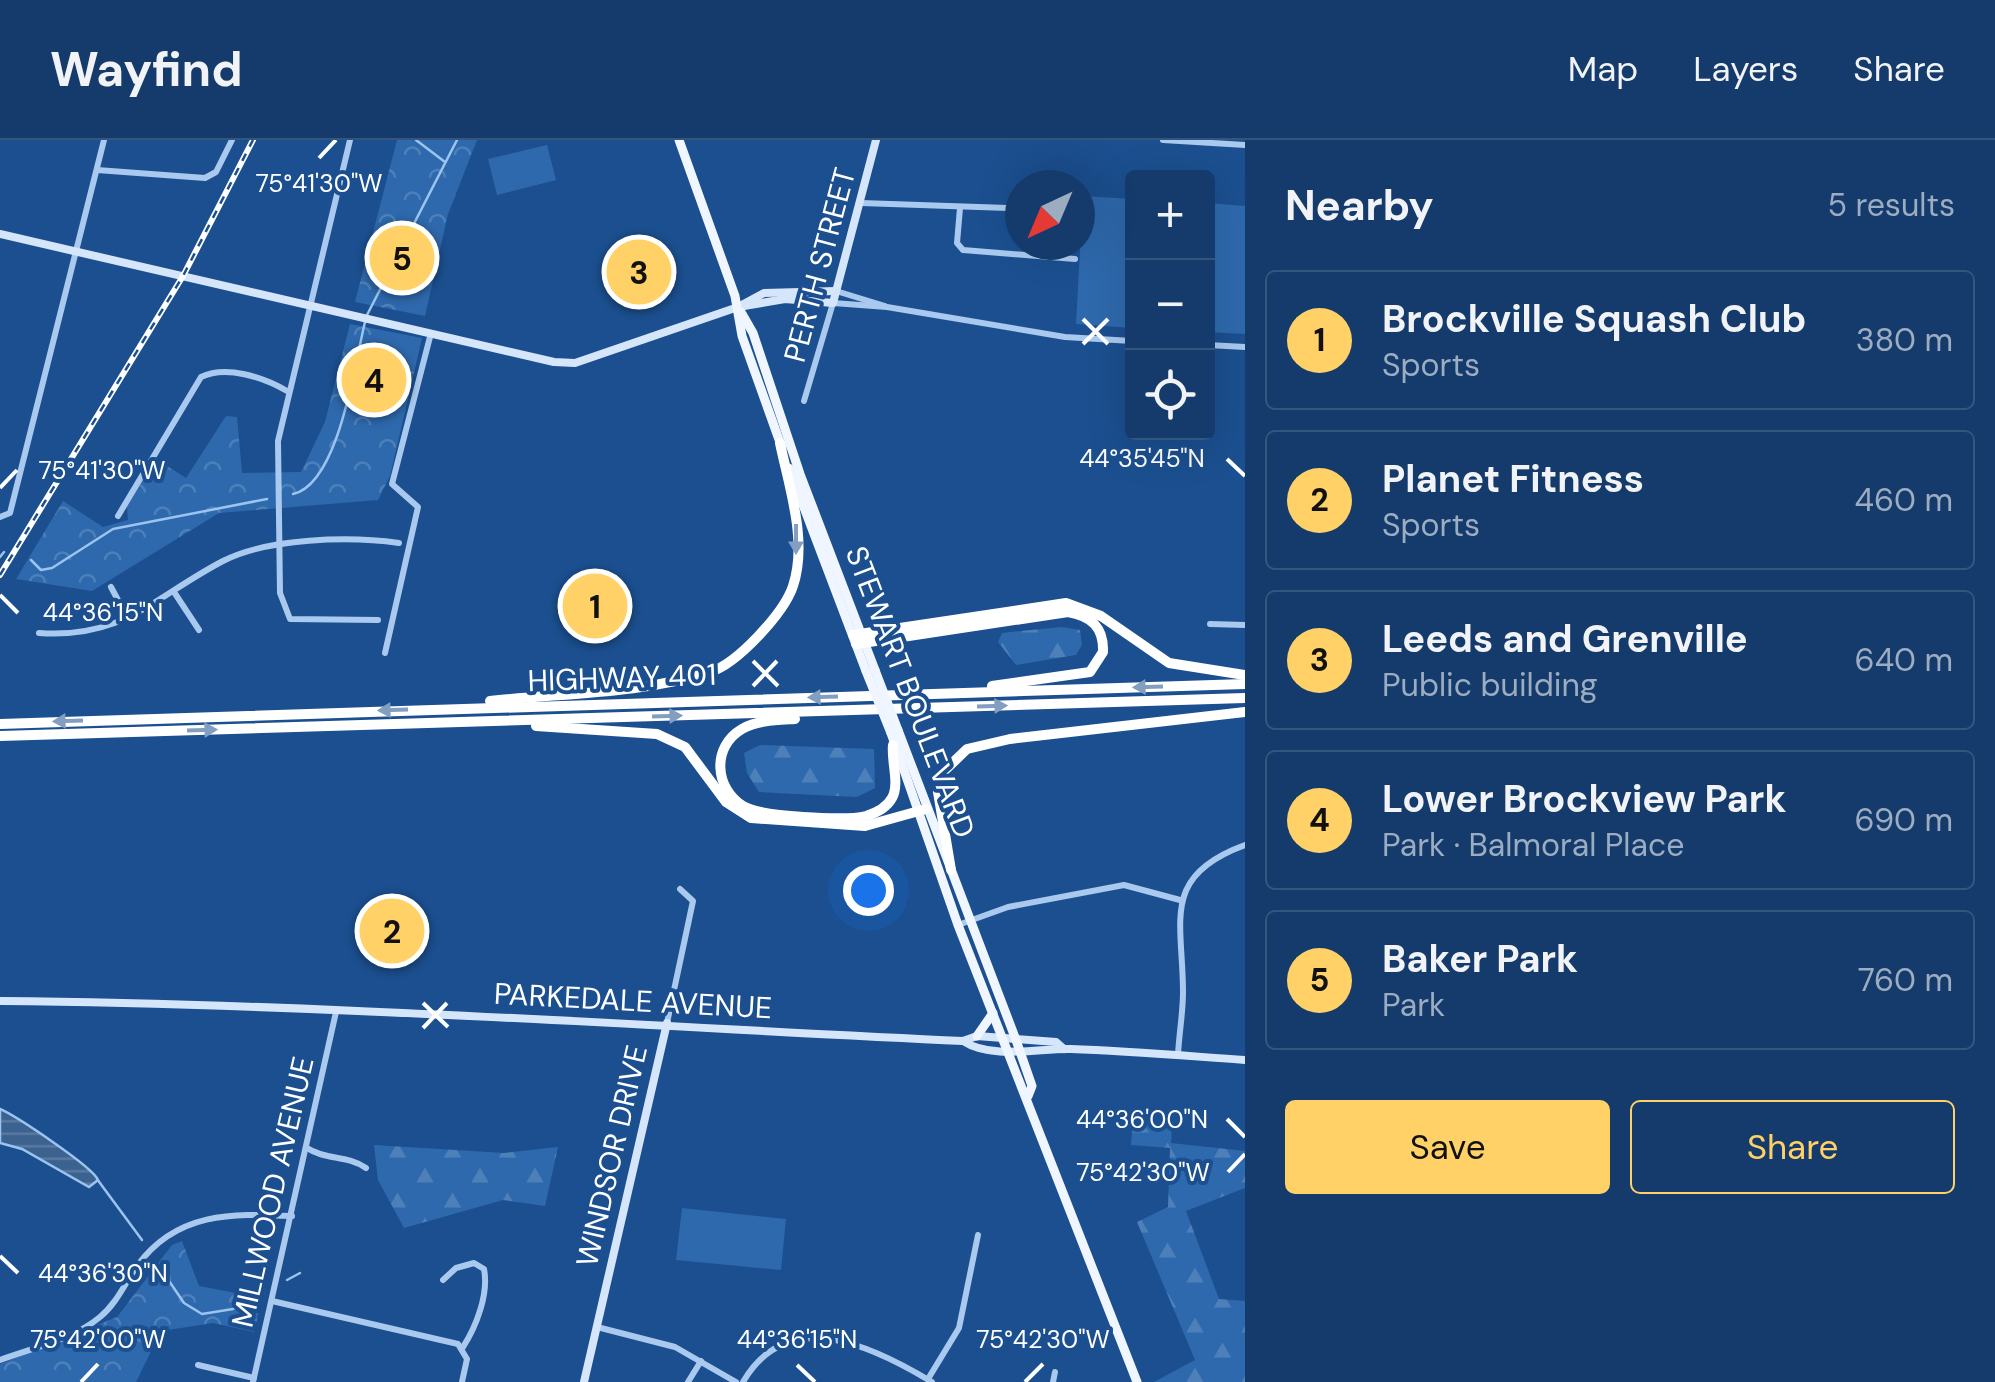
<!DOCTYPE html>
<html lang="en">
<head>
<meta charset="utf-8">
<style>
	:root { --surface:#143b6b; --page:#214673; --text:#f1f3f6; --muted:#9dadc1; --line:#33557e; --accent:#ffd166 }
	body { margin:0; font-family:"DM Sans",sans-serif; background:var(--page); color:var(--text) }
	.controls { position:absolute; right:30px; top:30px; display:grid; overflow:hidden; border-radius:10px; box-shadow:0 10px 40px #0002 }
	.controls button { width:90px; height:90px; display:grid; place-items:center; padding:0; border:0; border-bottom:2px solid var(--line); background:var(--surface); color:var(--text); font:50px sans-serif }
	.compass { position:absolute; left:1005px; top:30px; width:90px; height:90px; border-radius:50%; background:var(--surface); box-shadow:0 10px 40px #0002; rotate:224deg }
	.you { position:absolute; left:868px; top:750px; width:35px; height:35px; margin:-25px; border:8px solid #fff; border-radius:50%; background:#1a73e8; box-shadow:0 0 0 15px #1a73e833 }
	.badge { display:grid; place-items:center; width:65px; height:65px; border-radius:50%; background:var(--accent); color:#111; font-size:32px; font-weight:700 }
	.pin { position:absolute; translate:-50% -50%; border:5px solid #fff; box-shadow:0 2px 10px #0006 }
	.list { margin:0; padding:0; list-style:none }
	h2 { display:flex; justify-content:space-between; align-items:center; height:130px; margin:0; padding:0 40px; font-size:42px }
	h2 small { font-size:32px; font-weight:400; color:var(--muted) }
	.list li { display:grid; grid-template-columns:65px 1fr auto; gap:30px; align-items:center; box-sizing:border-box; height:140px; margin:0 20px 20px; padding:0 20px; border:2px solid var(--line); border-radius:10px }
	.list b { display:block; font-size:38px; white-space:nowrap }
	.list p { margin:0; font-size:32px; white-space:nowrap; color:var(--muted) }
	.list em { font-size:32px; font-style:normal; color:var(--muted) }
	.actions { display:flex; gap:20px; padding:30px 40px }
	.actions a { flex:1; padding:22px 0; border:2px solid var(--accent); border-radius:10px; text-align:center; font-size:35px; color:var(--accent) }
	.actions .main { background:var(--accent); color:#111 }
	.icon { flex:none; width:55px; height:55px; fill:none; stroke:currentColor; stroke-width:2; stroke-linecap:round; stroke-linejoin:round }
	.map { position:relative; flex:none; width:1245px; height:1242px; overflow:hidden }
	header { display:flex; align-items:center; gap:60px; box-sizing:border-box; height:140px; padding:0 50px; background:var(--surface); border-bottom:2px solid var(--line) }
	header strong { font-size:48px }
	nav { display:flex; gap:55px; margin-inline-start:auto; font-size:35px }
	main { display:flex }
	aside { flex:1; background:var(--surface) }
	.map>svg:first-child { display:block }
	.grass { fill:#2e69ad }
	.forest { fill:url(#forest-firs) }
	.park { fill:url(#park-crowns) }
	.water { fill:url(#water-rules); stroke:#9cc4f0; stroke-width:2.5 }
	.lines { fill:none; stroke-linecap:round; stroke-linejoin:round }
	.stream { stroke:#9cc4f0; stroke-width:2.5 }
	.street { stroke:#a9c9ee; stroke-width:6 }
	.secondary { stroke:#d6e6fa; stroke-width:8 }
	.primary { stroke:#f0f6ff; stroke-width:9 }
	.highway { stroke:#fff; stroke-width:10 }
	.rail-casing { stroke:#fff; stroke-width:6 }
	.rail { stroke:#1b4f8f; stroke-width:2.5; stroke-dasharray:8; stroke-linecap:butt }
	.primary-bridge { stroke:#f0f6ff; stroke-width:9 }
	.oneway { fill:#829ec1 }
	.ticks { fill:none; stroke:#fff; stroke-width:4 }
	.labels { text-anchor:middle; stroke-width:8; stroke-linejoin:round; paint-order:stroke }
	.street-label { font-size:30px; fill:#fff; stroke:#1b4f8f }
	.ticks-label { font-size:25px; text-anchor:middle; fill:#fff; stroke:#1b4f8f; stroke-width:8; stroke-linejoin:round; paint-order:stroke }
</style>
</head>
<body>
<header>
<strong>Wayfind</strong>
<nav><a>Map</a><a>Layers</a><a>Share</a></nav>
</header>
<main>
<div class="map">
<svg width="1245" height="1242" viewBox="0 0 1245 1242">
	<defs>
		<pattern id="forest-firs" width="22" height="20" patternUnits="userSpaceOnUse" patternTransform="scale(2.5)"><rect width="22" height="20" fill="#2e69ad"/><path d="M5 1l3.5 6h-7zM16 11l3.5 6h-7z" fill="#4d80b9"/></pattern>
		<pattern id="park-crowns" width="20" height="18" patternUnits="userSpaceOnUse" patternTransform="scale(2.5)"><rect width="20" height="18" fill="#2e69ad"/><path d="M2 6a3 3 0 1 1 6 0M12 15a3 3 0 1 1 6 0" fill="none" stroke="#4d80b9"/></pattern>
		<pattern id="water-rules" width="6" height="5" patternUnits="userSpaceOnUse" patternTransform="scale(2.5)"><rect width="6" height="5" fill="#3c6290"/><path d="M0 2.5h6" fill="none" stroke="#597aa1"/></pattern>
	</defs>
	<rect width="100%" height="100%" fill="#1b4f8f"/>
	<!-- grass -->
	<g class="grass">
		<path d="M547 5 556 40 497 55 488 19Z"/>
		<path d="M1083 56 1132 59V188L1076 184Z"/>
		<path d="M1208 63 1245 66V194L1208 192Z"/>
		<path d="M682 1068 786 1079 781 1130 676 1120Z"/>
	</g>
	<!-- forest -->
	<g class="forest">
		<path d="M1061 487 1080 490 1082 505 1076 515 1016 525 998 502 1002 493Z"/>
		<path d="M760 605 874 609 875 648 857 657 759 652 747 633 744 613Z"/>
		<path d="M1133 982 1172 984 1171 1003 1245 1011V1048L1186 1071 1219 1159 1245 1161V1242H1154L1195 1220 1137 1082 1168 1067 1170 1008 1131 1005Z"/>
		<path d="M374 1005 504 1013 558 1007 545 1066 503 1060 404 1088 378 1040Z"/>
	</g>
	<!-- park -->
	<g class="park">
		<path d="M397 0H477L448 74 425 176 355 162Z"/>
		<path d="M350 184 422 198 390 336 378 360 219 373 92 451 16 439 63 361 103 387 128 380 127 367 156 319 186 338 226 276 237 277 242 333 301 332 325 282Z"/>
		<path d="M182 1101 199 1146 262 1158 254 1192 213 1183 161 1191 136 1242H0V1224L117 1177 172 1105Z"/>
	</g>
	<!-- water -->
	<path class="water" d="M0 969C16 976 93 1027 98 1040L89 1047 22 1009 0 1003Z"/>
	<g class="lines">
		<!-- stream -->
		<g class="stream">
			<path d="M416 0 445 22"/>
			<path d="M367 175 457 0"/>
			<path d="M293 354C339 344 355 222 365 182"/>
			<path d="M0 417 4 412"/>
			<path d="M31 420 41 430 52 428 113 389 267 359"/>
			<path d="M97 1039 142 1100"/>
			<path d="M165 1135 184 1163 202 1174 233 1169 263 1153"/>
			<path d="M287 1140 300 1133"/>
		</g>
		<!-- street -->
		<g class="street">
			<path d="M350 0 278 301 280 453 290 479 378 480"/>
			<path d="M1163 0 1245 5"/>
			<path d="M97 30 205 38 216 32 232 0"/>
			<path d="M861 63 1008 68"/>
			<path d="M960 68 957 103 963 110 1075 119"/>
			<path d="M836 151 885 166"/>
			<path d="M1208 205 1245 207"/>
			<path d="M804 261 833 163 887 167 1065 197 1132 201"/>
			<path d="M118 376 201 237C226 225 263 237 287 251"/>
			<path d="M0 377 10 373 104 0"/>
			<path d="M111 447 128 479"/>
			<path d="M174 452 199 490"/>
			<path d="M1210 484 1245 485"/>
			<path d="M39 493C124 499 154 457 223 421 268 398 349 396 399 403"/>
			<path d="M385 513 418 367 392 344 431 193"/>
			<path d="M958 785 1008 767 1124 745 1180 760"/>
			<path d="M667 883 693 761 680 749"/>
			<path d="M1178 915C1179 894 1183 873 1183 852 1183 781 1160 736 1245 705"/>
			<path d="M307 1008C325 1020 347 1015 366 1028"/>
			<path d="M443 1140 456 1128 474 1123 484 1129C489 1154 476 1187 463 1207"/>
			<path d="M272 1161 458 1204 467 1219 462 1242"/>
			<path d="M597 1187 675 1207 736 1242"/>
			<path d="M0 1220C32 1208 74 1199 100 1177 117 1163 125 1143 137 1126 176 1072 232 1073 292 1076"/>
			<path d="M198 1225 254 1238"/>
			<path d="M928 1239 959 1188 978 1095"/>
			<path d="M253 1242 336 872"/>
			<path d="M688 1242 701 1221"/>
			<path d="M743 1242C788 1164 874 1207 932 1242"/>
			<path d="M1053 1242 1055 1232"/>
		</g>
		<!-- secondary -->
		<g class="secondary">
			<path d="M0 94 554 222 575 223 738 167 764 153 836 151"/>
			<path d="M738 167 785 159 833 163 876 0"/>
			<path d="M0 861C321 864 642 886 963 901L977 896 1056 902 1064 909"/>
			<path d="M963 901C992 920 1040 908 1071 909 1129 911 1187 916 1245 920"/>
			<path d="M584 1242 667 883"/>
		</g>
		<!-- primary -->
		<g class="primary">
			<path d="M679 0 735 156 742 196 782 308"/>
			<path d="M741 172 753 193 800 334 875 530"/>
			<path d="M789 328 866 531"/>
			<path d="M898 590 1016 900 1032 946 1028 956"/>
			<path d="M891 593 958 785 1137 1242"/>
			<path d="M977 896 993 873"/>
		</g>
		<!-- highway -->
		<g class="highway">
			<path d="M853 495 1066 463 1101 476 1169 523 1245 535"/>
			<path d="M856 504 1068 472C1091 476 1104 487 1103 512L1090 532 992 546"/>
			<path d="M490 561C561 553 641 554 710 532 737 524 784 473 793 446 808 401 789 347 780 303"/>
			<path d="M795 579C778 580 757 580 742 589 711 607 715 649 743 666 760 677 846 681 866 676 876 673 887 667 892 658 900 644 891 621 893 605"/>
			<path d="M0 584 1245 544"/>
			<path d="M536 586 657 594 685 607 726 662 751 678 865 686 926 669"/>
			<path d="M0 596 1245 558"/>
			<path d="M951 730 938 652 942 633 967 609 1010 599 1245 572"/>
		</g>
		<!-- rail casing -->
		<g class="rail-casing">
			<path id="rail" d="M0 435 183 136 253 0"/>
		</g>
		<!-- rail -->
		<use href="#rail" class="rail"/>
		<!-- primary-bridge -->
		<g class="primary-bridge">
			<path d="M875 530 898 590"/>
			<path d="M866 531 891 593"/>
		</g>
	</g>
	<!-- one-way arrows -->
	<defs><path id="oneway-solid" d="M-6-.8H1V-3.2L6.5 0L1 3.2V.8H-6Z" transform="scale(2.5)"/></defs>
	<g class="oneway">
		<use href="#oneway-solid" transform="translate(796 399) rotate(90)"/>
		<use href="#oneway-solid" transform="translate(1148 547) rotate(178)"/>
		<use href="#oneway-solid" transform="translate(823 557) rotate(178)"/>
		<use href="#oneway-solid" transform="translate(992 566) rotate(-2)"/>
		<use href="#oneway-solid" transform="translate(393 570) rotate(178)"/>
		<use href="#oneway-solid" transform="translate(667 576) rotate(-2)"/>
		<use href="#oneway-solid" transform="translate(68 581) rotate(178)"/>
		<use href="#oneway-solid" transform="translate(202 590) rotate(-2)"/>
	</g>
	<!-- ticks -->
	<path class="ticks" d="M319 18 336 0M1083 179 1108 204M1083 204 1108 179M1227 319 1245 336M0 348 17 330M0 455 18 473M753 521 778 546M753 546 777 521M423 863 448 887M423 888 447 863M1227 979 1245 997M1228 1032 1245 1014M0 1116 18 1133M797 1225 815 1242M81 1242 98 1224M1025 1242 1043 1224"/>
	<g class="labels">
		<!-- street labels -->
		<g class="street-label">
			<text transform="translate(820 125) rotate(-75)" y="10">PERTH STREET</text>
			<text transform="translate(622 538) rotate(-2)" y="10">HIGHWAY 401</text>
			<text transform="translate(910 552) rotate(69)" y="10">STEWART BOULEVARD</text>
			<text transform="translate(633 861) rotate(3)" y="10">PARKEDALE AVENUE</text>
			<text transform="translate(612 1016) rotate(-77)" y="10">WINDSOR DRIVE</text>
			<text transform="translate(273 1052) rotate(-77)" y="10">MILLWOOD AVENUE</text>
		</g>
	</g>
	<g class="ticks-label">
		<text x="319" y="52">75°41'30"W</text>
		<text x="1142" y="327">44°35'45"N</text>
		<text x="102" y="339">75°41'30"W</text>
		<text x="103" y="481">44°36'15"N</text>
		<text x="1142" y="988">44°36'00"N</text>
		<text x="1143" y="1041">75°42'30"W</text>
		<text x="103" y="1142">44°36'30"N</text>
		<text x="98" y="1208">75°42'00"W</text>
		<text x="1043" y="1208">75°42'30"W</text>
		<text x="797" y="1208">44°36'15"N</text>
	</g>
</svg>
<div class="controls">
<button>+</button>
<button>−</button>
<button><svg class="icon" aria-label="locate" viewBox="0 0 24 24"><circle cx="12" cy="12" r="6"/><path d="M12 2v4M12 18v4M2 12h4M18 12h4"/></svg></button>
</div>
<svg class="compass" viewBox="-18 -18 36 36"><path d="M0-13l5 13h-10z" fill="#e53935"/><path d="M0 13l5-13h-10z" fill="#9dadc1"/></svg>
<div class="you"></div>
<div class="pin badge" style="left:595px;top:466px">1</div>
<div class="pin badge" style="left:392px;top:791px">2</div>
<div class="pin badge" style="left:639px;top:132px">3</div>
<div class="pin badge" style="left:374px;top:240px">4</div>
<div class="pin badge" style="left:402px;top:118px">5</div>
</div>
<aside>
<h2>Nearby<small>5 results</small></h2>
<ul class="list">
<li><span class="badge">1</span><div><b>Brockville Squash Club</b><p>Sports</p></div><em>380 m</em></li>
<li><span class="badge">2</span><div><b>Planet Fitness</b><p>Sports</p></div><em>460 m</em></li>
<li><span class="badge">3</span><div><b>Leeds and Grenville</b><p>Public building</p></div><em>640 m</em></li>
<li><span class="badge">4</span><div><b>Lower Brockview Park</b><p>Park · Balmoral Place</p></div><em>690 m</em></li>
<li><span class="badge">5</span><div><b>Baker Park</b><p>Park</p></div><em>760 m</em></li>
</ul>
<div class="actions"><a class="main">Save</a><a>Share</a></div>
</aside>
</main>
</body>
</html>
